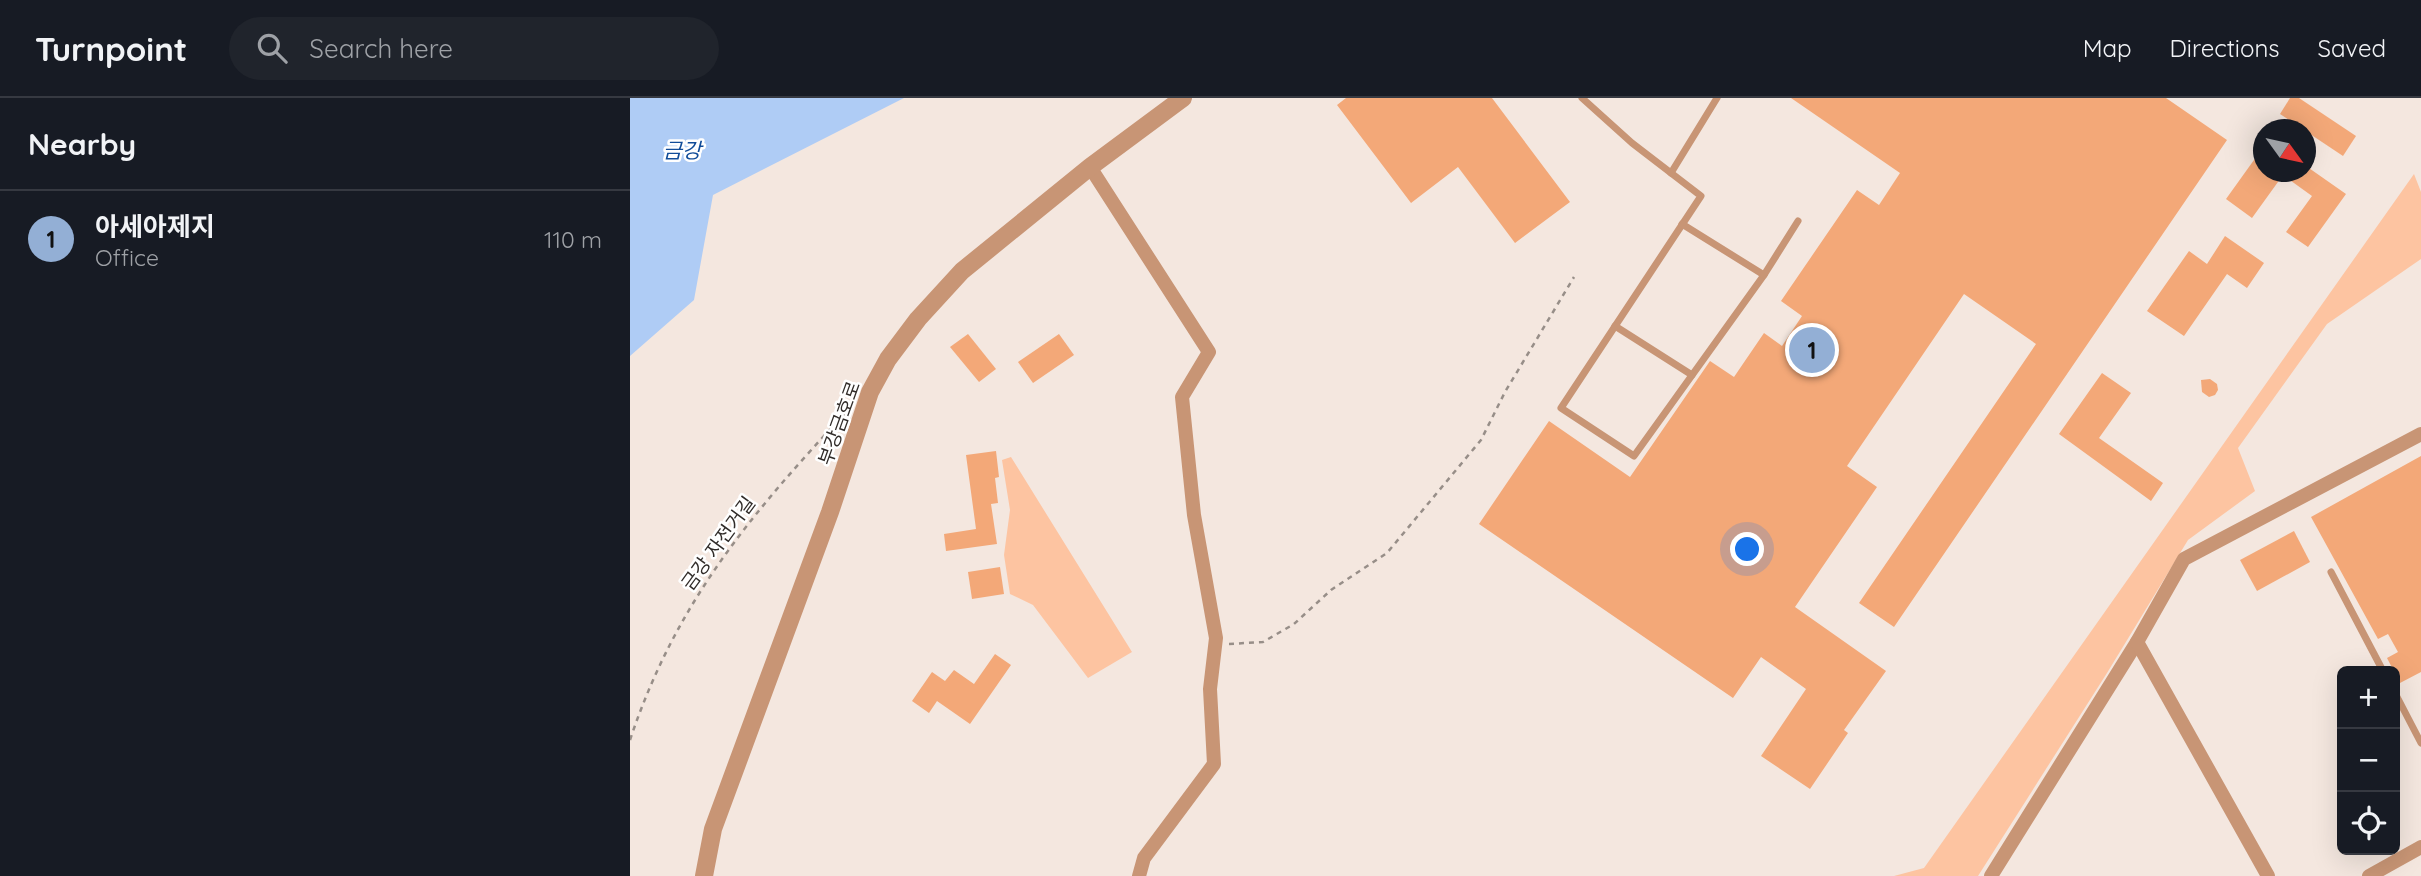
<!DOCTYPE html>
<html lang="en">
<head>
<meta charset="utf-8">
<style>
	:root { --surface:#171b24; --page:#20242c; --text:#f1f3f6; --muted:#9ea1a6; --line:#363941; --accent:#93afd5 }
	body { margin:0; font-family:Quicksand,"Noto Sans KR",sans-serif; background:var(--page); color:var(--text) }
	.controls { position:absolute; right:21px; bottom:21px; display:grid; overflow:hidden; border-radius:10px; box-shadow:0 7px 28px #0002 }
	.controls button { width:63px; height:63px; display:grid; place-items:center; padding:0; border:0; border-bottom:2px solid var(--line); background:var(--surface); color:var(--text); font:35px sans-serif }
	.compass { position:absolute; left:1623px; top:21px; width:63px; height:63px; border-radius:50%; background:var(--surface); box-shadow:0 7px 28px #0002; rotate:123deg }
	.you { position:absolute; left:1118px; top:452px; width:24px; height:24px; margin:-18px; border:5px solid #fff; border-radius:50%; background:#1a73e8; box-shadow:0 0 0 10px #1a73e833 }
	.badge { display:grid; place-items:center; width:46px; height:46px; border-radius:50%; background:var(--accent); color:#111; font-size:23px; font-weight:700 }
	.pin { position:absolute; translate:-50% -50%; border:4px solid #fff; box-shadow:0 2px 7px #0006 }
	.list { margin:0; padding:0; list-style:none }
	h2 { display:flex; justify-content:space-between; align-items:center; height:91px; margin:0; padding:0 28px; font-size:30px }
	h2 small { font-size:23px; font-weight:400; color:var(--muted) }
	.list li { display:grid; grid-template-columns:46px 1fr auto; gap:21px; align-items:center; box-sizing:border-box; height:98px; padding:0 28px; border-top:2px solid var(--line) }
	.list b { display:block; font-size:26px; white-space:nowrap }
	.list p { margin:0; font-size:23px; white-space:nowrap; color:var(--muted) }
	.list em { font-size:23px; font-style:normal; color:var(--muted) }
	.icon { flex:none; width:38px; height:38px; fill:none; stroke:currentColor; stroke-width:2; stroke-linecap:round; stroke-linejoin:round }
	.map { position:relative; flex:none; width:1791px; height:778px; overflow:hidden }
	header { display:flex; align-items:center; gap:42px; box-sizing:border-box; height:98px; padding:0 35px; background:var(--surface); border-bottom:2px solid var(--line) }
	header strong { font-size:33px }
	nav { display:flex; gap:38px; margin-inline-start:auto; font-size:24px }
	.search { width:490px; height:63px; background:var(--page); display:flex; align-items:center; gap:18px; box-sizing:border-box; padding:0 24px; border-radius:38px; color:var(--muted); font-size:26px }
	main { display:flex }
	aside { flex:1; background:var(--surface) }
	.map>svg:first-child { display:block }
	.green { fill:#fdc4a1 }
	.water { fill:#afccf5 }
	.building { fill:#f3a878 }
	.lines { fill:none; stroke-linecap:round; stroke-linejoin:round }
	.path { stroke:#978e88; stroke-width:2.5; stroke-dasharray:5 5; stroke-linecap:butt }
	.service { stroke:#c89575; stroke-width:7 }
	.minor { stroke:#c89575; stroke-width:14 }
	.tertiary { stroke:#c89575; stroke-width:18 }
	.labels { text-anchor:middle; stroke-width:5; stroke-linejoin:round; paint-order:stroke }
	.street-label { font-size:19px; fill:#312c29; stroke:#fff }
	.water-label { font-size:21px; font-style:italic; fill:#114c99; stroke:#fff }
</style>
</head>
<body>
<header>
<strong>Turnpoint</strong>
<div class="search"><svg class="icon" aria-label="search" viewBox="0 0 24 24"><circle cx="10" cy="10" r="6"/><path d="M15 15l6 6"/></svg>Search here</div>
<nav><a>Map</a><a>Directions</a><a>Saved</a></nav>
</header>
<main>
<aside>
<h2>Nearby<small></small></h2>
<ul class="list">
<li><span class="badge">1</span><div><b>아세아제지</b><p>Office</p></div><em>110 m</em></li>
</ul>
</aside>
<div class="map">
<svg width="1791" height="778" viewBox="0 0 1791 778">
	<rect width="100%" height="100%" fill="#f4e7df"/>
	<!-- green -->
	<g class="green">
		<path d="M1784 76 1791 94V161L1697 226 1608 350 1625 393 1558 442 1477 575 1348 778H1264L1294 770Z"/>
		<path d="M381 359 502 554 458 580 403 507 380 496 374 457 380 412 372 362Z"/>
	</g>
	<!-- water -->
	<path class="water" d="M0 0H274L83 97 64 202 0 258Z"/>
	<!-- building -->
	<g class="building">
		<path d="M716 0H862L940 104 885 145 828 69 781 105 707 7Z"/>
		<path d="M1161 0H1536L1597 42 1264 529 1229 505 1406 246 1334 196 1217 368 1247 389 1165 509 1256 573 1214 632 1218 635 1180 691 1131 658 1176 591 1131 559 1103 600 849 426 919 323 1000 379 1080 263 1104 279 1134 235 1152 248 1172 218 1151 203 1227 92 1249 107 1270 75Z"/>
		<path d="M1660 0H1669L1726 38 1713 58 1650 16Z"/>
		<path d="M1634 48V74H1676V68L1716 96 1678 149 1656 134 1682 98 1653 77 1622 120 1596 101Z"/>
		<path d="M1595 138 1634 165 1617 190 1597 176 1554 238 1517 213 1559 153 1577 166Z"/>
		<path d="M338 236 366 271 349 284 320 249Z"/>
		<path d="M429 236 444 257 403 285 388 264Z"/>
		<path d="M1472 275 1501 295 1469 340 1533 385 1521 403 1429 336Z"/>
		<path d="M1580 281 1587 286 1588 292 1585 297 1579 299 1572 294 1571 282Z"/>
		<path d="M366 353 369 379 365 380 368 405 361 406 367 446 316 453 314 436 346 431 336 357Z"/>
		<path d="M1791 358V574L1770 585 1757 560 1768 554 1758 536 1748 541 1681 419Z"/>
		<path d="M1664 433 1680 464 1627 493 1610 462Z"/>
		<path d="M370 469 374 496 342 501 338 474Z"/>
		<path d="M365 556 381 567 340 626 307 603 299 615 282 603 302 574 315 583 324 572 344 586Z"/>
	</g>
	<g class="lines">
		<!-- path -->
		<g class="path">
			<path d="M599 546 633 544 664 526 701 492 757 455 851 342 875 294 944 179"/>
			<path d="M0 642C46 504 121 416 218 312"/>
		</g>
		<!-- service -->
		<g class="service">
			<path d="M952 0 1002 45 1071 98 931 310 1004 358 1134 177"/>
			<path d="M1041 75 1087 0"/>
			<path d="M1052 126 1134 177 1168 123"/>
			<path d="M985 228 1062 277"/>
			<path d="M1701 474 1753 573"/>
			<path d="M1765 595 1791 645"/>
		</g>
		<!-- minor -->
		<g class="minor">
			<path d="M460 69 579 254 552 299 564 417 586 540 580 591 584 666 514 760 509 778"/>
			<path d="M1361 778 1507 544"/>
			<path d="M1638 778 1507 544 1554 461 1791 336"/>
			<path d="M1739 778 1791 749"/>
		</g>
		<!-- tertiary -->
		<path class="tertiary" d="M74 778 83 731 200 414 240 294 258 261 288 221 332 173 460 69 553 0"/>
	</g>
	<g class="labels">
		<!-- street labels -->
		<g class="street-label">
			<text transform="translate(209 325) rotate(-70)" y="7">부강금호로</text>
			<text transform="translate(88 445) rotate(-54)" y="7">금강 자전거길</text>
		</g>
		<!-- water labels -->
		<g class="water-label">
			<text x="52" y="60">금강</text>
		</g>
	</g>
</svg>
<div class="controls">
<button>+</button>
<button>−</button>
<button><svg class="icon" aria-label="locate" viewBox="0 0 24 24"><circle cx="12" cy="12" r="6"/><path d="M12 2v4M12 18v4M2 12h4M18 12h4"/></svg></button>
</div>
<svg class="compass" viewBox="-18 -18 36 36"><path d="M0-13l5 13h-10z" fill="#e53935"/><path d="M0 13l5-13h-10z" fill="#9ea1a6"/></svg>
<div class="you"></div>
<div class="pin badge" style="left:1182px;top:252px">1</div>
</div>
</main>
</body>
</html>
